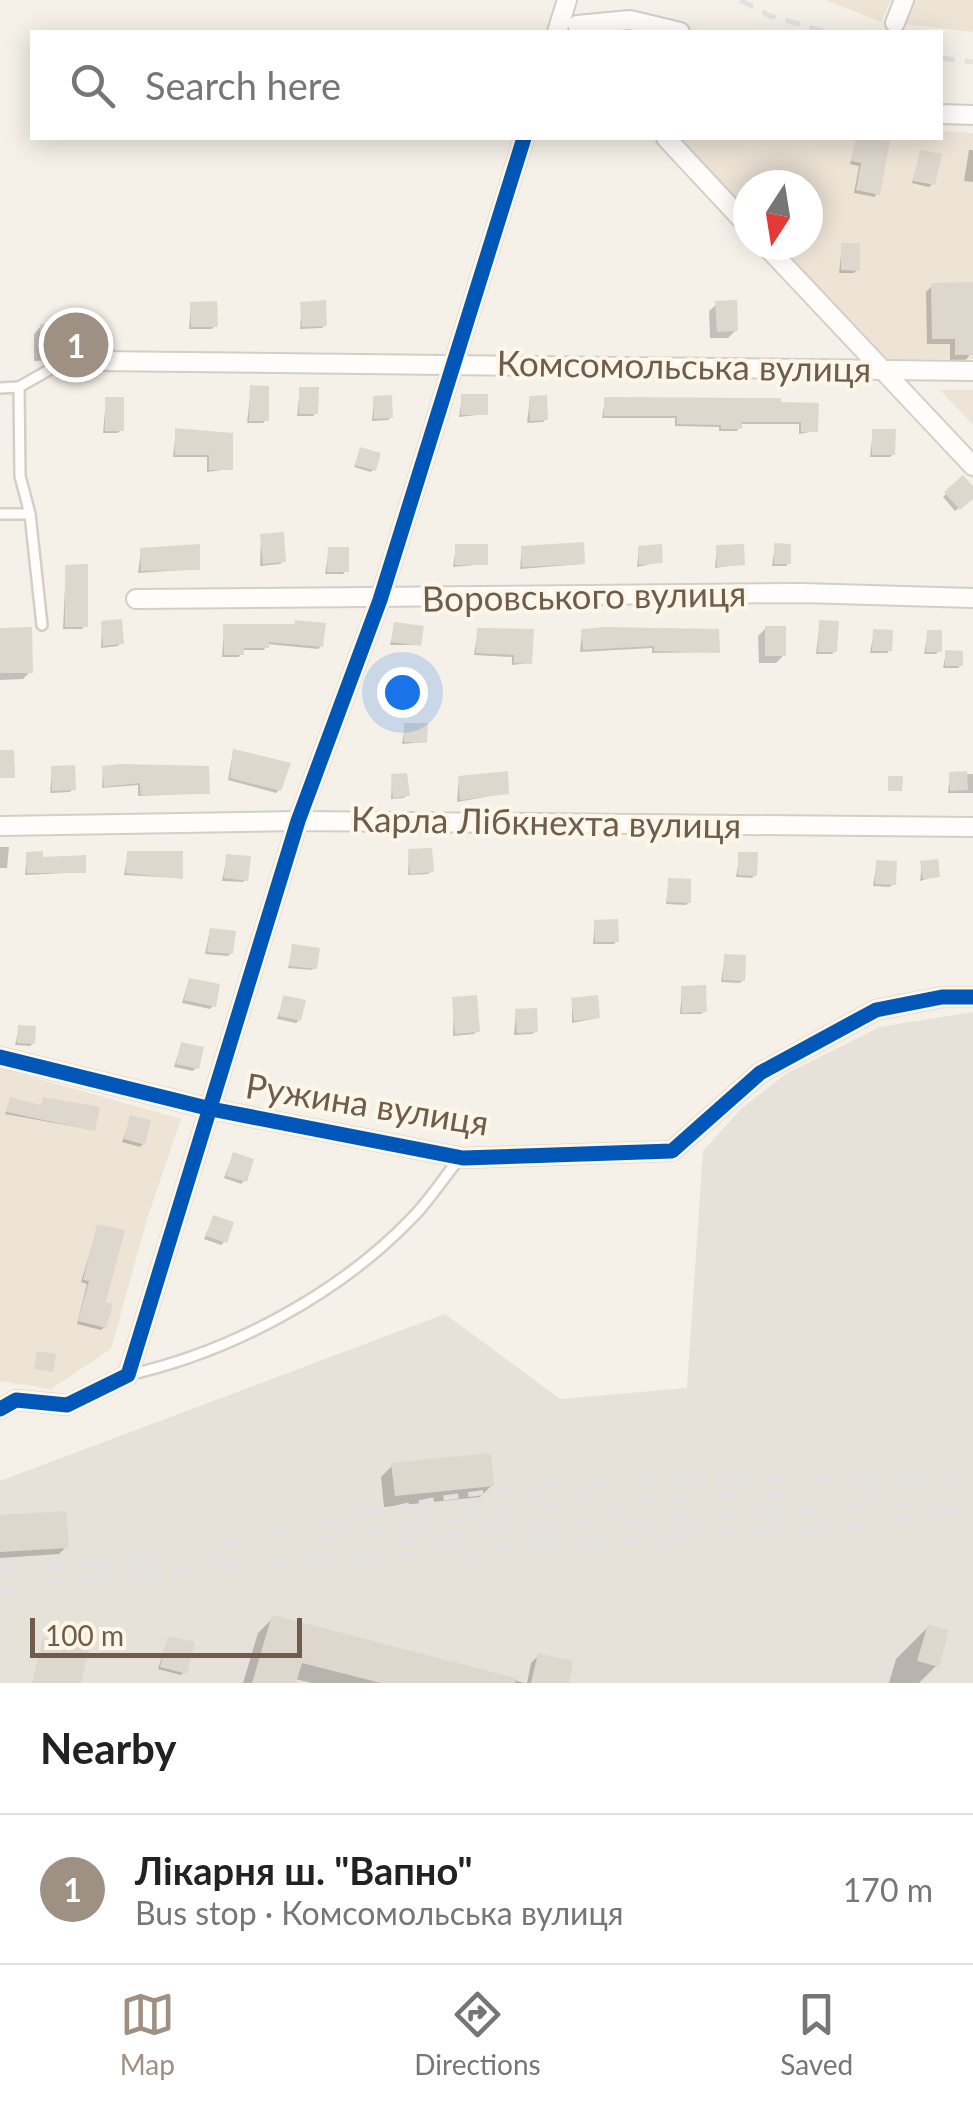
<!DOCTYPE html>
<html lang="en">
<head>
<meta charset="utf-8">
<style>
	:root { --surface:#fff; --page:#f2f2f2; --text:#222; --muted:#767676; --line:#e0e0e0; --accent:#9e9083 }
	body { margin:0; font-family:Lato,sans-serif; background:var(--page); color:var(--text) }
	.compass { position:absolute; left:733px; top:170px; width:90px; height:90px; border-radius:50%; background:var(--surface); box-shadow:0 5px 25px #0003; rotate:192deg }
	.scale { position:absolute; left:30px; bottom:25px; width:272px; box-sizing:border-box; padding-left:10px; border:5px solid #6f5c4c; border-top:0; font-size:28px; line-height:35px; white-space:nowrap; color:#6f5c4c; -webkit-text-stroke:8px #fdf7e9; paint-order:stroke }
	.you { position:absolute; left:402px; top:692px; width:35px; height:35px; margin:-25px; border:8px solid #fff; border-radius:50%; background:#1a73e8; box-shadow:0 0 0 15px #1a73e833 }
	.badge { display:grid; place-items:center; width:65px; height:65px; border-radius:50%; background:var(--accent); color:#fff; font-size:32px; font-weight:700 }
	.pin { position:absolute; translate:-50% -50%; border:5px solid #fff; box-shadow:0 2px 10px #0006 }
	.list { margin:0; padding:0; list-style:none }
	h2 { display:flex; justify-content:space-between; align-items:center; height:130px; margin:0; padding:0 40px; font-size:42px }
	h2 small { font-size:32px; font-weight:400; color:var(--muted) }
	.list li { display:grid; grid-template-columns:65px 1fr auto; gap:30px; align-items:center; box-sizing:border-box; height:150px; padding:0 40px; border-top:2px solid var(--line) }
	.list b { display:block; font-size:38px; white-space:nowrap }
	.list p { margin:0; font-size:32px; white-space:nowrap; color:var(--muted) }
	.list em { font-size:32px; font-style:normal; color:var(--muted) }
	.icon { flex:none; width:55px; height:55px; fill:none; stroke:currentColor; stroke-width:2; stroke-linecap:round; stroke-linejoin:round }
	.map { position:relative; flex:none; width:973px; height:1683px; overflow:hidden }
	.search { position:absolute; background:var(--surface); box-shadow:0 5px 25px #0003; left:30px; right:30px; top:30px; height:110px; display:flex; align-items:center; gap:25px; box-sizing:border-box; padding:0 35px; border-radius:0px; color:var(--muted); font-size:38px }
	.sheet { height:280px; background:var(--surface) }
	nav { display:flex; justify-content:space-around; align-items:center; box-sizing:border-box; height:140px; border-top:2px solid var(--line); background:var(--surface); font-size:28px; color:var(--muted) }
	nav a { display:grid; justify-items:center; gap:5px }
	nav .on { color:var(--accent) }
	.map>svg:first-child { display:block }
	.residential { fill:#ede4d6 }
	.industrial { fill:#e6e1d9 }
	.shadow { fill:#0003 }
	.building { fill:#ded7ce }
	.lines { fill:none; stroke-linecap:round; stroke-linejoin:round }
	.lane-casing { stroke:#d3cec7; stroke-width:14 }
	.street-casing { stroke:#d3cec7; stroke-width:22 }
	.lane { stroke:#fefdfc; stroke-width:9 }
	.street { stroke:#fefdfc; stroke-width:18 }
	.rail { stroke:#e4e1e3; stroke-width:5; stroke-dasharray:15 10; stroke-linecap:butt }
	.cycleway-casing { stroke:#fdf7e9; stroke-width:21 }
	.cycleway { stroke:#0057b8; stroke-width:15 }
	.labels { text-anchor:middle; stroke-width:8; stroke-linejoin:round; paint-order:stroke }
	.street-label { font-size:35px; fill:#6f5c4c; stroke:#fdf7e9 }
</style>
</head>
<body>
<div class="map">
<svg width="973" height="1683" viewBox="0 0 973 1683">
	<rect width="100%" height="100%" fill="#f5f1e8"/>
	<!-- residential -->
	<g class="residential">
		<path d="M825 0H891L881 22Z"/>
		<path d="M913 0H973V32L904 24Z"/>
		<path d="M941 131 973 133V359H881L780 245H808V185H748V211L680 138H940Z"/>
		<path d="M940 390H973V425Z"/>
		<path d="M0 1068 181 1119 148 1216 111 1349 51 1389 0 1381Z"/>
	</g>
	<!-- industrial -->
	<path class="industrial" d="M973 1012V1683H0V1481L445 1314 560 1399 687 1388 703 1151 741 1109 786 1074 880 1027Z"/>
	<!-- shadow -->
	<g class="shadow">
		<path d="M857 138 887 143 875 197 854 193 859 166 850 164Z"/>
		<path d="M969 150H973V182L964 181Z"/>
		<path d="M921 152 932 184 929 187 912 183Z"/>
		<path d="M842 246 857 270 854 273H839Z"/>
		<path d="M932 286 973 322V350L966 360 950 361V344H927L926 292Z"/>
		<path d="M191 304 215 326 212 329H189Z"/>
		<path d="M302 304 325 325 322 328 300 329Z"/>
		<path d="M717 304 736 330 728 338H710L709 311Z"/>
		<path d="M41 326 60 353 53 360 34 361V334Z"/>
		<path d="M251 388 266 420 263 423H247Z"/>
		<path d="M300 390 316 413 313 416H297Z"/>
		<path d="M462 397 486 414 459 417Z"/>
		<path d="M374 398 391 417 388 420 372 421Z"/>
		<path d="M530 398 546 419 543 422 527 423Z"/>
		<path d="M106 399 121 430 118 433H103Z"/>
		<path d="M605 400H778L816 431 799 434V424H740L737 431H719V427L675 426V418H602Z"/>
		<path d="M176 431 230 469 207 472V457H173Z"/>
		<path d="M873 431 893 454 890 457H870Z"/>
		<path d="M361 450 374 469 371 472 354 467Z"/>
		<path d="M963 479 973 496 955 511 943 497Z"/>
		<path d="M261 537 283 561 280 564 260 566Z"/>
		<path d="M775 546 789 563 786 566H772Z"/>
		<path d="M456 547 485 564 453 567Z"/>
		<path d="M522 548 582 564 520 569Z"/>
		<path d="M639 548 660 562 637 567Z"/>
		<path d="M717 548 743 564 715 568Z"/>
		<path d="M329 550 346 570 343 574H325Z"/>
		<path d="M141 551 197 569 138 573Z"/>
		<path d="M66 567 85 626 82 629H63Z"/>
		<path d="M296 622 321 646 318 649 267 644 264 650H242L239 657H222L224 627 292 626Z"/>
		<path d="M820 622 835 651 832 654H816Z"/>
		<path d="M102 623 121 643 118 646 101 648Z"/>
		<path d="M395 624 419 645H390Z"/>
		<path d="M766 628 784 655 776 663H759L758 636Z"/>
		<path d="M0 630 30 672 23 679 0 680Z"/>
		<path d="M478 631 530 663 512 665V657L474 655Z"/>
		<path d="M582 631 717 652 652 653V648L580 652Z"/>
		<path d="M874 632 890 650 887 653H870Z"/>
		<path d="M928 632 939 651 936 654H924Z"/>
		<path d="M946 653 961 665 958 668H943Z"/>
		<path d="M405 726 425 742 402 744Z"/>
		<path d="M233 752 279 790 276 793 228 780Z"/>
		<path d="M52 768 73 789 70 792 50 793Z"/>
		<path d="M103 768 207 793 138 796V785L102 788Z"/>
		<path d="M973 774V793H948L950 775Z"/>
		<path d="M392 777 407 795 404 798 391 799Z"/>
		<path d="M459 778 507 793 457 802Z"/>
		<path d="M0 847H9L7 868H0Z"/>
		<path d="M409 851 431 871 428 874 408 875Z"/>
		<path d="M27 854 41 859 84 872 25 875Z"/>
		<path d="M128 854 180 878 124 875Z"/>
		<path d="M740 854 755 875 752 878 736 877Z"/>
		<path d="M227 857 246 879 243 882 222 881Z"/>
		<path d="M877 862 893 884 890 887 873 886Z"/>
		<path d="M922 864 937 876 920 881Z"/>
		<path d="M669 881 689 902 686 905 666 904Z"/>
		<path d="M595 922 617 941 614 944H593Z"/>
		<path d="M210 930 231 953 228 956 205 954Z"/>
		<path d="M293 947 315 967 312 970 288 968Z"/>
		<path d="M725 957 743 980 740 983 721 982Z"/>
		<path d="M189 980 213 1006 210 1009 182 1003Z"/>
		<path d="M682 988 704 1011 701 1014H680Z"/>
		<path d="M284 998 299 1020 296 1023 277 1019Z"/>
		<path d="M454 999 477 1031 474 1034 453 1036Z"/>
		<path d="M572 1000 598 1018 572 1023Z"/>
		<path d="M516 1011 536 1031 532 1034 514 1035Z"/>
		<path d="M19 1028 33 1043 30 1046 15 1045Z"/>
		<path d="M181 1045 196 1068 193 1071 174 1067Z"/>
		<path d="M11 1099 40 1107 44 1100 93 1130 5 1114Z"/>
		<path d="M131 1118 143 1144 140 1147 122 1142Z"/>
		<path d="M233 1155 244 1181 241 1184 224 1178Z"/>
		<path d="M213 1218 224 1242 221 1245 204 1239Z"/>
		<path d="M98 1226 104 1327 101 1330 77 1324 87 1284 81 1282Z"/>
		<path d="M393 1465 492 1485 480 1497 384 1507 381 1477Z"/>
		<path d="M0 1517 66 1547 59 1554 0 1558Z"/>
		<path d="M273 1618 525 1683H312L295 1679 293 1683H243L258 1633Z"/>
		<path d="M928 1627 936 1666 919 1683H889L896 1659Z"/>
		<path d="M168 1639 184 1672 181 1675 158 1669Z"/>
		<path d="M538 1656 566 1683H527L531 1663Z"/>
	</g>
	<!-- building -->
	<g class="building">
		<path d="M856 138 890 141 880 195 856 190 861 163 851 161Z"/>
		<path d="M920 150 942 154 935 185 913 181Z"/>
		<path d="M841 243H860V271L841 270Z"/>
		<path d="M973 282V355H955V339H932L931 283Z"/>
		<path d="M326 300 327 326 302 327 300 302Z"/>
		<path d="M737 300 738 331 717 332 715 301Z"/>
		<path d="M217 301 218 327H191L190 302Z"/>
		<path d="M40 324H64L63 354H40Z"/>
		<path d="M250 385 269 386V421H249Z"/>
		<path d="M299 387H319L318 414H299Z"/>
		<rect x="461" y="394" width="27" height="21"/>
		<path d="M392 395 393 418 374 419 373 396Z"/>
		<path d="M547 395 548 420 530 421 529 396Z"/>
		<rect x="105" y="397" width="19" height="34"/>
		<path d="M604 397 781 398V402L819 403 818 432H801V422H742V429H721V425L677 424V416H604Z"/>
		<path d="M175 428 233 433V470H209V455H175Z"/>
		<path d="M872 429H896L895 455H872Z"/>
		<path d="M360 447 381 453 376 471 355 465Z"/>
		<path d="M963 475 973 486V499L960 510 944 492Z"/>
		<path d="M284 532 286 562 263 564 260 534Z"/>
		<path d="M584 542 585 564 522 567 521 546Z"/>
		<path d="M774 543 791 544V564H774Z"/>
		<path d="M200 544V570L141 571 140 548Z"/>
		<rect x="455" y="544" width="33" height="21"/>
		<path d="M662 544 663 563 639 565 638 546Z"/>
		<path d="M744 544 745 565 717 567 716 545Z"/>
		<path d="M328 547H349V572H327Z"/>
		<path d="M88 564V627H65V565Z"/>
		<path d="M122 619 124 644 103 646 101 621Z"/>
		<path d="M295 620 326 623 323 647 269 642V648H244V655H224L223 624H295Z"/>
		<path d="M819 620 839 621 837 652H818Z"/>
		<path d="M394 622 424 626 421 646 391 642Z"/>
		<rect x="765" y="626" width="21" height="30"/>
		<path d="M32 627 33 673H0V628Z"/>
		<path d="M605 627 719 629 720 653 654 651V646L583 650 581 629Z"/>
		<path d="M477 628 534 629 532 664 514 663V655L476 653Z"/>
		<path d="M873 629 893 630 892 651H872Z"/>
		<path d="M927 630H942V652H926Z"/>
		<path d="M945 650 963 651V666H945Z"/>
		<path d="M404 723H428L427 743 404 742Z"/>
		<path d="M233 749 291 763 281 791 230 778Z"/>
		<path d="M0 750H14L15 778H0Z"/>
		<path d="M120 764 209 766 210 794 141 795 140 783 104 787 102 766Z"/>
		<path d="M75 765 76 790 52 791 51 766Z"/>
		<path d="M508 771 509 794 460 800 458 776Z"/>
		<path d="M967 771 968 790 950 791 949 772Z"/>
		<path d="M407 773 410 796 393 798 391 774Z"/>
		<path d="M888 776H903L902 791H888Z"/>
		<path d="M432 848 434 872 410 874 408 849Z"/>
		<path d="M43 851V857L86 855V873H27L26 852Z"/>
		<path d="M127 851H183V879L126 873Z"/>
		<path d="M738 852H758L757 876 738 875Z"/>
		<path d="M226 854 251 856 248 881 224 878Z"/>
		<path d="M938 859 940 877 923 879 920 861Z"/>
		<path d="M876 860 897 861 896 885 875 884Z"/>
		<path d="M668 878 691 879V903L667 902Z"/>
		<path d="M618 919 619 942H595L594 920Z"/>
		<path d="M210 928 236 931 233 954 207 952Z"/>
		<path d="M292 944 320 948 317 969 289 966Z"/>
		<path d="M724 954 746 955 745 981 723 980Z"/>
		<path d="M189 978 220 984 216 1007 184 1000Z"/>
		<path d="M706 985 707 1012 682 1013 681 986Z"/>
		<path d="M283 995 306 1000 301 1021 279 1016Z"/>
		<path d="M477 995 480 1032 455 1034 452 997Z"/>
		<path d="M598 995 600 1018 574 1021 571 998Z"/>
		<path d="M537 1008 538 1032 517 1033 515 1009Z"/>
		<path d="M18 1025 36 1026 35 1044 17 1043Z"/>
		<path d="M181 1042 204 1047 199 1069 176 1064Z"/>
		<path d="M10 1097 41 1105 43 1097 100 1107 95 1131 6 1112Z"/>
		<path d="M130 1115 151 1120 145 1145 124 1139Z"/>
		<path d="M233 1152 254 1159 247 1182 226 1176Z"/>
		<path d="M213 1215 234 1222 227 1243 206 1236Z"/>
		<path d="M97 1224 125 1230 106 1302 113 1304 106 1328 78 1321 89 1281 83 1280Z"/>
		<path d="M37 1351 56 1354 53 1372 34 1369Z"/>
		<path d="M491 1453 494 1486 395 1496 391 1463Z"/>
		<path d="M66 1511 69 1548 0 1552V1515Z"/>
		<path d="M272 1615 516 1678 515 1683H381L302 1663 296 1683H252Z"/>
		<path d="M928 1624 949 1630 939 1667 917 1661Z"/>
		<path d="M168 1636 195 1642 187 1674 160 1667Z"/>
		<path d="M43 1638 89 1649 81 1683H32Z"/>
		<path d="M538 1653 573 1661 569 1683H531Z"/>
	</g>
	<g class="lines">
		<!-- lane casing -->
		<g class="lane-casing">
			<g id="lane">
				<path d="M0 388 19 387"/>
				<path d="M0 514H30"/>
				<path d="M42 625 30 514 20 476 19 387 56 366 95 361"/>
				<path d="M128 1375C231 1352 339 1294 412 1218 430 1200 444 1177 460 1158"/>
			</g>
		</g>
		<!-- street casing -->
		<g class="street-casing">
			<g id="street">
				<path d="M895 23 904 0"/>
				<path d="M577 25 630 20 680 32"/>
				<path d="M557 32 567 0"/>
				<path d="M940 114 973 115"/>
				<path d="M666 138 748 226"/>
				<path d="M765 245 973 466"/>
				<path d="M95 361 973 371"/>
				<path d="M136 599 802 593 973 598"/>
				<path d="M0 826 298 821 973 827"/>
				<path d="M0 1057 211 1109 463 1158 672 1151 760 1073 876 1010 942 997H973"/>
				<path d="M0 1409 16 1400 67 1405 128 1375 298 821 380 600 524 138"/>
			</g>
		</g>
		<!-- lane -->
		<use href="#lane" class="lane"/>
		<!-- street -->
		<use href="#street" class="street"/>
		<!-- rail -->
		<g class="rail">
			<path d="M740 0 770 16 826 32"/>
			<path d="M940 58 973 62"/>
			<path d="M322 1541 510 1509 808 1491"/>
			<path d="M400 1541 508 1528 938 1501"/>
			<path d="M0 1570 100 1563 223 1545 437 1499 530 1486 973 1475"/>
			<path d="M0 1589 282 1562 847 1527 973 1508"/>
		</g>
		<!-- cycleway casing -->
		<g class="cycleway-casing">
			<g id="cycleway">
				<path d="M0 1057 211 1109 463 1158 672 1151 760 1073 876 1010 942 997H973"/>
				<path d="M0 1409 16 1400 67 1405 128 1375 298 821 380 600 524 138"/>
			</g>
		</g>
		<!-- cycleway -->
		<use href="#cycleway" class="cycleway"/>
	</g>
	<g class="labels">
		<!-- street labels -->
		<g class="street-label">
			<text transform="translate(684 367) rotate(1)" y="12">Комсомольська вулиця</text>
			<text transform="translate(584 597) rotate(-1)" y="12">Воровського вулиця</text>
			<text transform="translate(546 823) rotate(1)" y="12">Карла Лібкнехта вулиця</text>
			<text transform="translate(367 1105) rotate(9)" y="12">Ружина вулиця</text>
		</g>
	</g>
</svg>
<svg class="compass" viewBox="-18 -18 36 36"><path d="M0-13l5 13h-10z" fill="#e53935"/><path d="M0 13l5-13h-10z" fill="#767676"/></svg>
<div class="scale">100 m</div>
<div class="you"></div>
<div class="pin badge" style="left:76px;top:345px">1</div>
<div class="search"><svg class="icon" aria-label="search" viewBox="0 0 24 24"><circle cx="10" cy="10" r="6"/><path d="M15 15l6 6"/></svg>Search here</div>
</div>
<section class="sheet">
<h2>Nearby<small></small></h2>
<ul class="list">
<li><span class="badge">1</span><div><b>Лікарня ш. &quot;Вапно&quot;</b><p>Bus stop · Комсомольська вулиця</p></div><em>170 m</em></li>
</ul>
</section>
<nav>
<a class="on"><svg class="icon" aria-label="map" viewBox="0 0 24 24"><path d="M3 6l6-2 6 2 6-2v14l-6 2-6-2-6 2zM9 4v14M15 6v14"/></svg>Map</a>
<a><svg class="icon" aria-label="directions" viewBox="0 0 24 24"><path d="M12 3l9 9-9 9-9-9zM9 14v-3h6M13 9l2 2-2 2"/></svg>Directions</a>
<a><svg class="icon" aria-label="saved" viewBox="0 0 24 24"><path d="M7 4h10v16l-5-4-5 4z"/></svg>Saved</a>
</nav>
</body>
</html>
